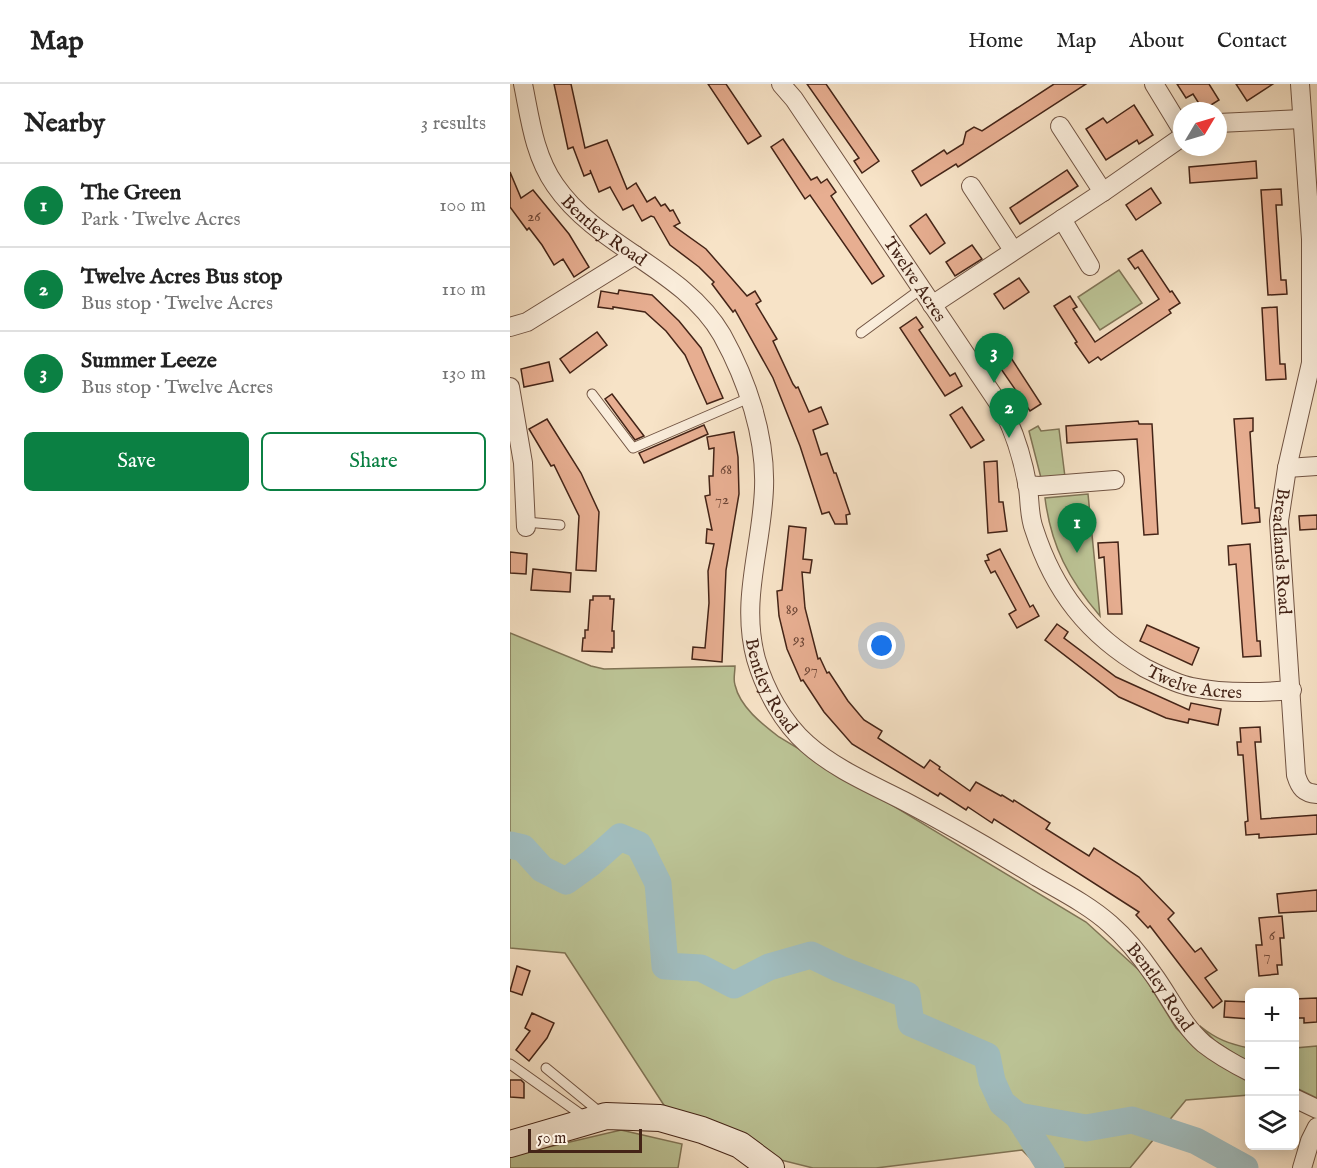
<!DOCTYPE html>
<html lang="en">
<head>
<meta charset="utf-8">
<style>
	:root { --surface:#fff; --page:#f6f6f6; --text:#222; --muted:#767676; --line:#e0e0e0; --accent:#0b8043 }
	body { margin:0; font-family:"IM FELL English",serif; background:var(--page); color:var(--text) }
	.controls { position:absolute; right:18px; bottom:18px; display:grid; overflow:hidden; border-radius:9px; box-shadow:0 3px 15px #0003 }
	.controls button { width:54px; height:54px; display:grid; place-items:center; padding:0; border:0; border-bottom:2px solid var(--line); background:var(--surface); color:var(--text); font:30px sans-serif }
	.compass { position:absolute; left:663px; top:18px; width:54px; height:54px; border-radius:50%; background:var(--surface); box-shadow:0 3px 15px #0003; rotate:52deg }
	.scale { position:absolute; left:18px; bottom:15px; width:114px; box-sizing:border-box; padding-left:6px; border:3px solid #442417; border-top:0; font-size:16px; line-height:21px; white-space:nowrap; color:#442417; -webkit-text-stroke:4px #faeddb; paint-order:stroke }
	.you { position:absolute; left:372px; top:562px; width:21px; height:21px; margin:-15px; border:4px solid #fff; border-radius:50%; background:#1a73e8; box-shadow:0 0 0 9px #1a73e833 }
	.badge { display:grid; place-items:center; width:39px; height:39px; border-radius:50%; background:var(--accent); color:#fff; font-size:20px; font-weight:700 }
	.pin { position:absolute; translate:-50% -50px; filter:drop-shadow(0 2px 3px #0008) }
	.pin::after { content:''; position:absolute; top:32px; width:21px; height:18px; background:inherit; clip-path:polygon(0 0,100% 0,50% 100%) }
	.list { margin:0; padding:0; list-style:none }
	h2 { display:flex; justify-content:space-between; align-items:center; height:78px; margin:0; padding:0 24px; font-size:26px }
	h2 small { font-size:20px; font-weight:400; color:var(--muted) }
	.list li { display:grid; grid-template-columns:39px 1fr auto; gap:18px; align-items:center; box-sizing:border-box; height:84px; padding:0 24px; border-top:2px solid var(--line) }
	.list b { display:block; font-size:22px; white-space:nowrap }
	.list p { margin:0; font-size:20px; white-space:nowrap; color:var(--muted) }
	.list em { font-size:20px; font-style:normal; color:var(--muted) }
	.actions { display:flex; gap:12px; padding:18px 24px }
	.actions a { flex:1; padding:14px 0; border:2px solid var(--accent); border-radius:9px; text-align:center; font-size:21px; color:var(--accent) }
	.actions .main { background:var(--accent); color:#fff }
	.icon { flex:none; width:33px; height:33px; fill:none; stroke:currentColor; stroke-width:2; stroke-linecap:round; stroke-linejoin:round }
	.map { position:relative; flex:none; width:807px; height:1084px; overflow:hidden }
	header { display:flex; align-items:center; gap:36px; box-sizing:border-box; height:84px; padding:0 30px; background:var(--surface); border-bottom:2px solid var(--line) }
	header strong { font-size:28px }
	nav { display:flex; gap:33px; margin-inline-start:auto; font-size:21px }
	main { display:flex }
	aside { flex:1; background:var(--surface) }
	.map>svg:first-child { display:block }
	.green { fill:#bcc496; stroke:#807456; stroke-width:1.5 }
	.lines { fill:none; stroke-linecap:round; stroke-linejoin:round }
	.river { stroke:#a0bcbe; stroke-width:27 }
	.building { fill:#e7ae91; stroke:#442417; stroke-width:1.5 }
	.lane-casing { stroke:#715443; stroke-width:11 }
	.street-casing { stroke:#715443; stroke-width:20 }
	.secondary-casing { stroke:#442417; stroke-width:28 }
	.lane { stroke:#faeddb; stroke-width:9 }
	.street { stroke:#faeddb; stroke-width:18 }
	.secondary { stroke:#faeddb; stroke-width:26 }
	.labels { text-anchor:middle; stroke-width:4.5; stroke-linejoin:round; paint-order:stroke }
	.number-label { font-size:15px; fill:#6d4636 }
	.street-label { font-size:18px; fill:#442417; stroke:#faeddb }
</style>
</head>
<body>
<header>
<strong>Map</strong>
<nav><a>Home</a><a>Map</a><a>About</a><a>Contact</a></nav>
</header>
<main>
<aside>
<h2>Nearby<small>3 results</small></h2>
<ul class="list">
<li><span class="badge">1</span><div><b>The Green</b><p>Park · Twelve Acres</p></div><em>100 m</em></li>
<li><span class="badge">2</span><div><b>Twelve Acres Bus stop</b><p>Bus stop · Twelve Acres</p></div><em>110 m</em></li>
<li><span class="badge">3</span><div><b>Summer Leeze</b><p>Bus stop · Twelve Acres</p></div><em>130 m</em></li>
</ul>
<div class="actions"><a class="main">Save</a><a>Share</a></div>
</aside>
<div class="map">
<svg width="807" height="1084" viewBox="0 0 807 1084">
	<rect width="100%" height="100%" fill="#f7e3c7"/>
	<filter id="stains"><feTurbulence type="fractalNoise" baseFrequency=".00333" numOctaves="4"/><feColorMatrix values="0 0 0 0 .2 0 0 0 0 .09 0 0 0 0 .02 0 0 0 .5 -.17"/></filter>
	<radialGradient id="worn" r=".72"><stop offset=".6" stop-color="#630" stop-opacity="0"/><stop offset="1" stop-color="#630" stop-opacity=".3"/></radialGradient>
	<!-- green -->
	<g class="green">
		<path d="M609 186 632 219 590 246 568 213Z"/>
		<path d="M528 342 531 347 549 345 555 393 531 394 519 347Z"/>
		<path d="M578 410 590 532C559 496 541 462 535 414Z"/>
		<path d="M0 549 81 582 94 585 225 582C225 588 223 596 225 601 230 623 252 640 269 653L576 838 632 889 666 944 687 964 739 997V1011L676 1016 620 1084H530L512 1066 366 1084H303L174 1052 55 869 0 864Z"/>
		<path d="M690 942C706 955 719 960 739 964V979L705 957Z"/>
		<path d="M807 962V1014L784 1003 785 964Z"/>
		<path d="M111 1046 172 1060 168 1084H0V1072Z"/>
	</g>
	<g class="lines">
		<!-- river -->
		<g class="river">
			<path d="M0 761 13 764 32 785 56 797 81 779 110 753 129 761 148 799 155 882 191 884 224 901 259 883 301 871 330 885 397 911 401 939 477 972 482 997 492 1019 508 1032 541 1084"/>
			<path d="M508 1032 576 1044 622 1036 686 1057 735 1084"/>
		</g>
	</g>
	<!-- building -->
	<g class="building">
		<path d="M44 0H61L75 64 97 56 117 105 126 99 137 118 145 113 151 122 155 120 160 127 163 126 170 139 164 142 196 165 237 212 245 207 251 217 246 220 267 255 263 257 283 300 286 304 288 303 299 328 311 323 318 340 303 346 311 371 317 369 324 389H326L340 430 336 431 337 440H325L319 428 312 430 290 362 263 294 225 226 223 228 202 200 204 198 189 183 160 161 144 133 141 132 132 137 123 121 113 126 100 103 89 108 80 86 81 89 74 92 63 63 58 65Z"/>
		<path d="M198 0H216L251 52 238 60Z"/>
		<path d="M297 0H316L369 77 352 89 344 77 349 74Z"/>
		<path d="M544 0H576L448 83 446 80 411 102 402 87 434 66 437 70 453 60 456 48 464 43 472 47Z"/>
		<path d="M667 0H699L709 16 693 26 683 10 676 14Z"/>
		<path d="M726 0H763L737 17Z"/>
		<path d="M624 21 643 51 629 60 627 56 596 76 576 45 593 34 597 39Z"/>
		<path d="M273 55 301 96 307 93 311 99 317 95 326 108 321 112 374 192 362 200 300 111 295 115 261 63Z"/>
		<path d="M746 77 747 94 680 99 679 83Z"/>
		<path d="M557 86 568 102 510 140 500 124Z"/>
		<path d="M0 88 11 114 23 106 59 150 79 183 64 193 53 175 44 181 32 161 19 144 17 146 0 123Z"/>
		<path d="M641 104 651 119 626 136 616 121Z"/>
		<path d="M771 105 772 121H766L771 196H776L777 210 758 211 751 106Z"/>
		<path d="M416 130 435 159 420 170 400 142Z"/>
		<path d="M462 161 472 175 445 192 436 178Z"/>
		<path d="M632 166 660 208 662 207 670 219 659 226 661 229 591 276 588 273 579 279 565 259 567 258 544 222 560 212 567 223 563 225 585 258 649 215 628 183 625 185 618 175Z"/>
		<path d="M509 194 519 208 494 225 484 210Z"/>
		<path d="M109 206 142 211 169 237 191 264 213 314 197 320 175 271 156 247 135 228 103 223V225L88 223 91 207 108 210Z"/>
		<path d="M767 223 770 280H775L776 295 756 296 752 224Z"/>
		<path d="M406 233 413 243 409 246 440 292 445 289 452 302 435 312 390 244Z"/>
		<path d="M87 248 97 261 60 289 50 275Z"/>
		<path d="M492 260 531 320 520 327 487 279 483 282 475 270Z"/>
		<path d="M39 278 43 297 14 303 11 285Z"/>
		<path d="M102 310 134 352 125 356 95 315Z"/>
		<path d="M452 323 474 356 461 364 440 331Z"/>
		<path d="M743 334V347L740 348 745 424H749L750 438 732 440 724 335Z"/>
		<path d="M37 335 71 389 89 428 86 487 66 486 69 432 44 381 41 382 19 345Z"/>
		<path d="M628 337 629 340H642L648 450 634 451 627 355 557 359 556 342Z"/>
		<path d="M194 341 198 350 134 379 129 369Z"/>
		<path d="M224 348 228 373 229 410 216 486 212 578 182 575 183 563 195 564 199 519 198 487 204 460 196 459 197 445 202 446 195 412 200 411 199 392H203L204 364 199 365 197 353Z"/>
		<path d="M487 377 489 418H493L497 447 478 449 474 378Z"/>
		<path d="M807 431V445L790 446 789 432Z"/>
		<path d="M279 442 296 444 293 475 302 476 300 489 292 488 295 524 308 575 310 574 317 589 319 588 338 617 354 636 372 647 368 654 414 684 420 676 430 683 429 685 460 707 466 698 491 712 492 711 503 718 504 716 540 739 536 745 579 772 584 764 629 793 664 829 658 835 685 868 691 864 707 886 695 894 712 917 703 924 640 842 638 844 626 831 629 828 484 735 482 739 458 723 456 726 430 709 428 712 342 660 314 628 293 596 291 597 277 565 269 532 267 507 272 506Z"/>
		<path d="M608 458 612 530H598L594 473 589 474 588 459Z"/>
		<path d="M740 460 747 557H750L751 572 733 573 726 480 719 481 718 462Z"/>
		<path d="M490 465 520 523 523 521 529 532 507 544 499 530 506 526 485 487 481 489 475 477 479 476 477 471Z"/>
		<path d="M0 468 17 470 16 490 0 489Z"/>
		<path d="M23 485 61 489 60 508 21 506Z"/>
		<path d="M83 512H100V515H104L102 547H104V564H102V568L72 567 73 554H75V546H78L80 516H83Z"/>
		<path d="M547 540 558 548 554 554 606 593 679 626 681 619 711 625 708 641 679 635 678 639 656 634 609 613 535 556Z"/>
		<path d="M637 541 689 564 682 581 630 557Z"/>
		<path d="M750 643 751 658H745L751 735 807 731V750L749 754V750L736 751 735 738 738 737 733 671H728L727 658H731L730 644Z"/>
		<path d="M807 806V827L769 829 767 810Z"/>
		<path d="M772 832 774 854H770L772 881H767L768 890 749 892 746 861H752L749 834Z"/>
		<path d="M7 882 20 887 12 911 0 907Z"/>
		<path d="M807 914V938L794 939V934H784V915Z"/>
		<path d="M715 917 740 918V935L714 933Z"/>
		<path d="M22 929 44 939 37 954 19 977 6 966 20 947 15 944Z"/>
		<path d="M0 996H11L14 999V1014L0 1013Z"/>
	</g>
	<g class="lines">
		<!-- lane casing -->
		<g class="lane-casing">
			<g id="lane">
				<path d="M351 249 411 205"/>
				<path d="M82 310 123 364 239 314"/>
				<path d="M16 438 50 441"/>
				<path d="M0 980 76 1034"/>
				<path d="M36 984 92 1030"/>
			</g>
		</g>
		<!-- street casing -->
		<g class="street-casing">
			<g id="street">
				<path id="s1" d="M13 0C20 34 24 71 45 101 88 164 173 184 212 251 237 296 256 352 254 404 252 463 230 516 246 575 255 606 273 639 297 660 325 685 361 700 394 717 440 741 483 766 527 793 551 807 579 821 600 840 615 853 632 874 643 890 660 913 672 941 694 960 708 971 724 980 740 988"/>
				<path id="s2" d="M271 0 284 15 493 326C506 351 513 376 518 404 520 417 519 432 524 445 544 507 578 551 635 584 649 591 666 600 682 603 715 610 748 609 782 606"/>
				<path d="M644 0 672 46"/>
				<path id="s3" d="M790 0 801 155V279L777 384 769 437 786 691C790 704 794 709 807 710"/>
				<path d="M708 39 792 35"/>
				<path d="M550 42 593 108"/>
				<path d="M461 102 503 166"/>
				<path d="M552 135 580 182"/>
				<path d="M422 221 593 108 672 53"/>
				<path d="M0 243 17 238 125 171"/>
				<path d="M0 303 13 379 16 443"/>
				<path d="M777 384 807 382"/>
				<path d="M517 401 529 402 605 396"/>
				<path d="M784 1014 807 1025"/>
				<path d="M792 1084 800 1057 807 1043"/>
			</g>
		</g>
		<!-- secondary casing -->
		<g class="secondary-casing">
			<path id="secondary" d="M0 1060 96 1032 150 1034 192 1046 230 1061 261 1084"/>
		</g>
		<!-- lane -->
		<use href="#lane" class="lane"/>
		<!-- street -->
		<use href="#street" class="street"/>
		<!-- secondary -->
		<use href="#secondary" class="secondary"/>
	</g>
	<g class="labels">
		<!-- number labels -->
		<g class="number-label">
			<text x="24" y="137">26</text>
			<text x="216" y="390">68</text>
			<text x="212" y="420">72</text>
			<text x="282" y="530">89</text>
			<text x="289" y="560">93</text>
			<text x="301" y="590">97</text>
			<text x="762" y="856">6</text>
			<text x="757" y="876">7</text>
		</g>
		<!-- street labels -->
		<g class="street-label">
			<text dy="6" stroke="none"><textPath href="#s1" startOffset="174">Bentley Road</textPath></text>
			<text dy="6" stroke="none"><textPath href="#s2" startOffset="237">Twelve Acres</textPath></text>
			<text dy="6" stroke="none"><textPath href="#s3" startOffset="471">Breadlands Road</textPath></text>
			<text dy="6" stroke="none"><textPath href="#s2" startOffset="753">Twelve Acres</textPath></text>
			<text dy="6" stroke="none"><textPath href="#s1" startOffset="696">Bentley Road</textPath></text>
			<text dy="6" stroke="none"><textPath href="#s1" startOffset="1200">Bentley Road</textPath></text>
		</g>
	</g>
	<rect width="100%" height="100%" filter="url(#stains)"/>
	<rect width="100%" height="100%" fill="url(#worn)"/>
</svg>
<div class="controls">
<button>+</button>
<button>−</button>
<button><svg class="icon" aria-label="layers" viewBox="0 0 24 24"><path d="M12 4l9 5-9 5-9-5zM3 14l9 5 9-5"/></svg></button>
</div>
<svg class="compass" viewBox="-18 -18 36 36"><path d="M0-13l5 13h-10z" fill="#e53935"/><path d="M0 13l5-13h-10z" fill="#767676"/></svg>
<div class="scale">50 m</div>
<div class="you"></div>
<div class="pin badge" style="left:567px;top:469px">1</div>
<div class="pin badge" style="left:499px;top:354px">2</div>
<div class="pin badge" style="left:484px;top:299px">3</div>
</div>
</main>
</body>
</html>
